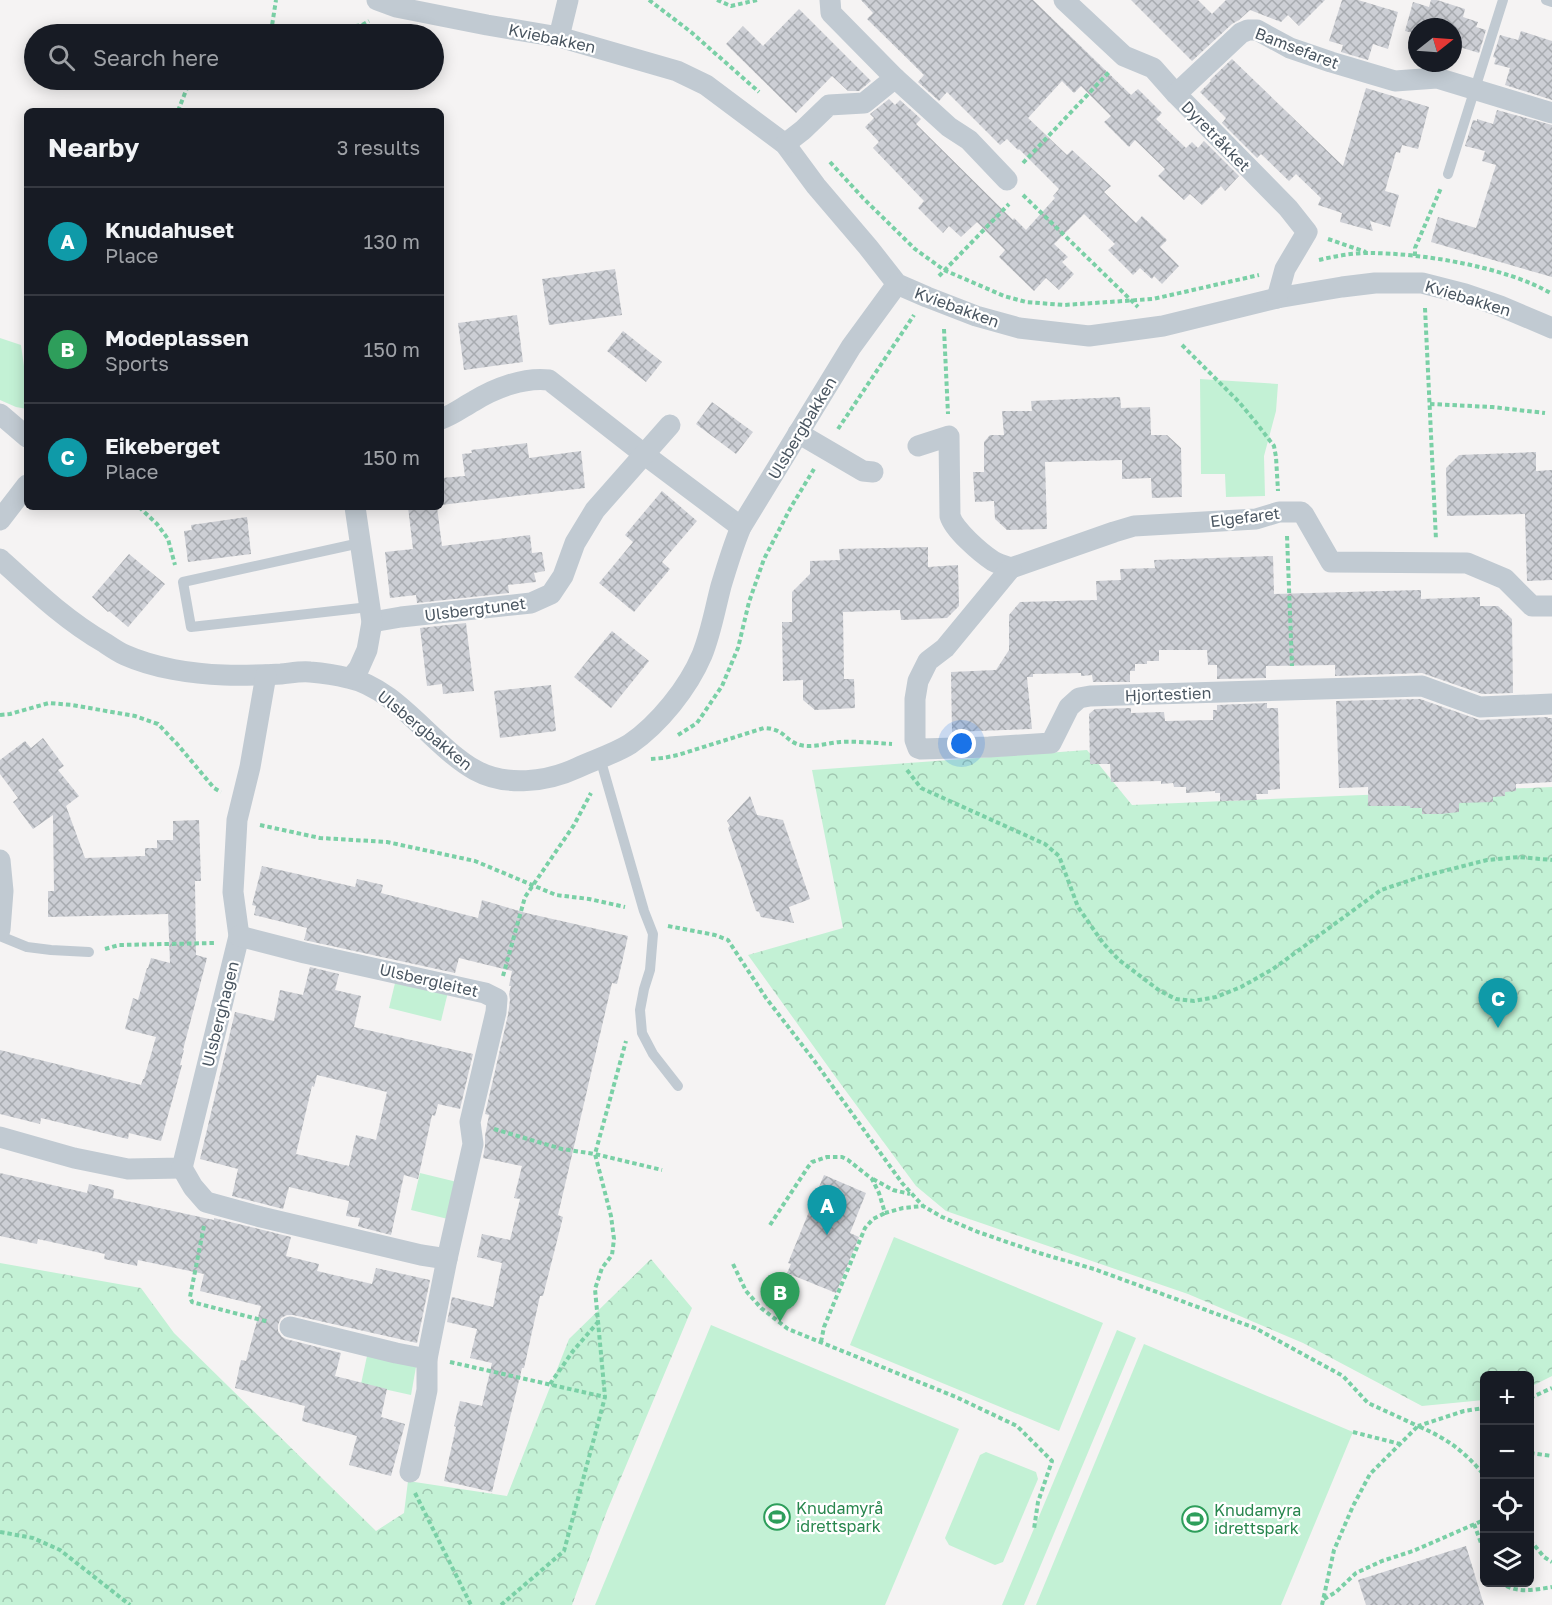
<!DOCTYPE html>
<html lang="en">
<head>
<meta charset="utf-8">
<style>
	:root { --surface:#171b24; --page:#20242c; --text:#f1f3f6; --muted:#9ea1a6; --line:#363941; --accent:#7c3aed }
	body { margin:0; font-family:"Golos Text",sans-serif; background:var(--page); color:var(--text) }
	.controls { position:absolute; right:18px; bottom:18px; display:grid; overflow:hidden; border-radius:9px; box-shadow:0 3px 15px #0003 }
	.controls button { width:54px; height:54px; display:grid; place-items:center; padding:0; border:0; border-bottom:2px solid var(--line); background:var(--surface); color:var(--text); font:30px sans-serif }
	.compass { position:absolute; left:1408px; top:18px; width:54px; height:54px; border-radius:50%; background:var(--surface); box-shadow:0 3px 15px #0003; rotate:73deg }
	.you { position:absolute; left:962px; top:744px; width:21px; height:21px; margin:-15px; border:4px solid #fff; border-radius:50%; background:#1a73e8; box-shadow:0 0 0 9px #1a73e833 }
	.badge { display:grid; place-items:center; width:39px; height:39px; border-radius:50%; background:var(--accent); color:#fff; font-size:20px; font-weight:700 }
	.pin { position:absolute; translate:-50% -50px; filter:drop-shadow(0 2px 3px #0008) }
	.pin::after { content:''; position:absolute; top:32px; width:21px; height:18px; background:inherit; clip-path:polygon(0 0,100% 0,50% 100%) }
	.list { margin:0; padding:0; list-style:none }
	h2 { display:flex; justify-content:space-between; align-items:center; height:78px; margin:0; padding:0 24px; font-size:26px }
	h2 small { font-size:20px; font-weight:400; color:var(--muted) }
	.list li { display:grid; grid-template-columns:39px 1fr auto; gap:18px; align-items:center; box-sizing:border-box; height:108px; padding:0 24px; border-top:2px solid var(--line) }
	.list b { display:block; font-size:22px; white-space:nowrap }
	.list p { margin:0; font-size:20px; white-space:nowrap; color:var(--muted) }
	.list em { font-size:20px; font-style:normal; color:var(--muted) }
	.icon { flex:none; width:33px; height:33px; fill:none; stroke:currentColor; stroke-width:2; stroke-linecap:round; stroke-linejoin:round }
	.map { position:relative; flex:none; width:1552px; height:1605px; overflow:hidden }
	.search { position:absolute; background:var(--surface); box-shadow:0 3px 15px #0003; left:24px; top:24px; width:420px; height:66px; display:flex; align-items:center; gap:15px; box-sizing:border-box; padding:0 21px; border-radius:33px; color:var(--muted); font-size:22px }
	.panel { position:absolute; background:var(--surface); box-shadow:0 3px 15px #0003; left:24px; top:108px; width:420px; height:402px; border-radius:9px }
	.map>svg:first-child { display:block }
	.forest { fill:url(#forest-crowns) }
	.park { fill:#c3f1d5 }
	.building { fill:url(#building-cross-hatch); fill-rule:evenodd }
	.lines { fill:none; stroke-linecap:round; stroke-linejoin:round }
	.path { stroke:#7ad0a6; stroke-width:4; stroke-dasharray:4.5 3; stroke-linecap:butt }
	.service { stroke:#c1cad2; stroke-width:10 }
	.minor { stroke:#c1cad2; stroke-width:21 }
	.labels { text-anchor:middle; stroke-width:4.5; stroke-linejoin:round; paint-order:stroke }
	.street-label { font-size:16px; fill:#4a5661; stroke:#fff }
	.leisure-label { font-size:16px; fill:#27864d; stroke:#fff; text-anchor:start }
</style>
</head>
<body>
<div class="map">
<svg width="1552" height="1605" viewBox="0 0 1552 1605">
	<defs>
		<pattern id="forest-crowns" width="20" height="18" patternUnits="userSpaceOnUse" patternTransform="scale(1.5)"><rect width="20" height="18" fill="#c3f1d5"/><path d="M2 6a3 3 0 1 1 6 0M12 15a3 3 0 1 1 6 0" fill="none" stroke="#a0c6b0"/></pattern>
		<pattern id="building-cross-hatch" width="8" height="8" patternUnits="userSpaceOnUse" patternTransform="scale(1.5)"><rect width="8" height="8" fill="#cdcfd5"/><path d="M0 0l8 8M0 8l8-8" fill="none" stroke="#a8abb0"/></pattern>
	</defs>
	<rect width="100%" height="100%" fill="#f5f3f3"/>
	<!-- forest -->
	<g class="forest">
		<path d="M1087 750 1132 805 1552 787V1376L1530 1387V1376H1484V1400L1422 1406 1303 1343 1188 1294 946 1211 916 1186 837 1079 748 955 843 928 812 770Z"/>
		<path d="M651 1259 692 1308 607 1511 572 1605H0V1263L141 1288 174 1333 376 1531 404 1513 408 1481 507 1496 569 1339Z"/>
	</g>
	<!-- park -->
	<g class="park">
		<path d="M0 338 21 345 25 373 27 375V409L16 407 0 400Z"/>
		<path d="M1200 379 1278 384 1276 411 1264 456 1265 496 1226 497 1225 474H1201Z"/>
		<path d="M396 979 448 992 441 1021 389 1008Z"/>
		<path d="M420 1173 457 1182 448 1219 411 1210Z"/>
		<path d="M894 1237 1103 1323 1059 1431 850 1345Z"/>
		<path d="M711 1325 959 1429 885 1605H595Z"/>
		<path d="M1117 1330 1136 1338 1024 1605H1002Z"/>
		<path d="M1144 1344 1353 1432 1281 1605H1036Z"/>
		<path d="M367 1356 416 1367 411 1395 361 1384Z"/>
		<path d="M986 1452 1036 1472 1038 1479 1003 1562 995 1565 949 1545 945 1538 980 1455Z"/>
	</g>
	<!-- building -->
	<g class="building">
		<path d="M861 0H1033L1131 95 1138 89 1162 113 1156 119 1186 148 1192 142 1198 148 1204 141 1239 176 1225 191 1221 186 1202 205 1190 194 1184 200 1158 176 1165 169 1135 140 1129 147 1104 122 1111 116 1081 86 1074 93 1062 81 1028 118 1067 155 1072 150 1111 186 1104 192 1136 223 1142 216 1167 240 1160 247 1179 266 1162 284 1154 276 1152 279 1140 268 1133 275 1108 250 1115 244 1084 214 1054 244 1068 257 1062 262 1074 274 1059 290 1046 278 1034 291 999 257 1005 250 977 222 961 237 949 226 943 233 918 208 924 201 873 148 879 142 865 127 874 118 870 114 889 99 895 105 900 100 921 119 916 124 1013 220 1014 218 1026 230 1055 198 1053 196 1059 189 1019 149 1018 150 1007 139 1000 145 947 92 939 101 918 82 924 75 867 19 873 13Z"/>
		<path d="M1131 0H1198L1212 14 1226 0H1325L1299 26 1288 15 1281 22 1250 10 1239 20 1232 24 1192 61Z"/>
		<path d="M1342 0H1358L1398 12 1388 49 1373 44 1368 60 1341 52 1343 45 1329 41Z"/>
		<path d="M1431 0H1437L1465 9 1463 17 1478 22 1476 27 1486 30 1479 53 1453 45V27H1417V34L1405 31 1413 2 1429 7Z"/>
		<path d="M799 9 871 81 859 91H848L832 76 796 113 726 44 743 26 763 46Z"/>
		<path d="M1521 31 1552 41V100L1505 85 1510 68 1494 64 1496 58 1493 57 1500 35 1518 40Z"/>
		<path d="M1232 59 1343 166 1366 88 1429 107 1418 149 1402 145 1400 153 1396 152 1385 191 1399 195 1390 227 1370 221 1373 231 1340 222 1342 213 1318 205 1321 198 1296 174 1289 181 1261 154 1257 158 1222 123 1226 118 1200 92 1211 81 1210 80Z"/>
		<path d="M1497 110 1552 125V277L1431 242 1438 217 1476 228 1496 165 1482 161 1485 151 1465 146 1473 120 1477 121V119L1493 124Z"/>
		<path d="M615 269 622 315 549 325 542 279Z"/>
		<path d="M517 315 523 362 464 370 458 323Z"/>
		<path d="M623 331 662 362 646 382 607 351Z"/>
		<path d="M1120 397 1121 408 1150 407 1151 435H1167L1181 448 1182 497 1152 498 1151 478 1122 479V460L1045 462 1047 529 1007 530 995 519 994 501 975 502 973 472H984V442L990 435H1004L1002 411H1032L1031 401Z"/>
		<path d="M712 402 753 432 736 454 696 424Z"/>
		<path d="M527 443 529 458 581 451 585 488 441 505V478L465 476 462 454 472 453 471 450Z"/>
		<path d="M1536 452V471L1552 470V580L1527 581 1525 514 1447 516 1446 468 1459 455Z"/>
		<path d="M662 491 697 521 662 562 670 569 634 612 599 583 633 542 625 535Z"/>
		<path d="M408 507H437L442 546 530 535 532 553 542 552 545 571 534 573 536 582 508 585 509 593 417 603 416 595 390 598 385 552 413 549Z"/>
		<path d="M247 517 251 554 188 562 184 531 192 530 191 525Z"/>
		<path d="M928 547V567L958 565 959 606 947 618 901 620 900 610 843 612 844 679H854L855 708 815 710 803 700V680L783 681 782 622H792V592L810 574V561L840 560 839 549Z"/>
		<path d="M129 554 165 584 128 627 109 611 108 612 92 597Z"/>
		<path d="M1273 556 1274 594 1421 590V599L1480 597V606H1498L1512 619 1513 693 1482 694 1422 673 1335 676V665L1266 666V678L1217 679V665H1208L1207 650H1159V661H1147V664H1135V671H1130V682H1093L1092 675 1081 676V673L1033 674V677H1027L1032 729 952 732 951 672 996 670 1009 650V615L1020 602 1097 600 1096 581 1121 580 1120 569 1155 568 1154 560Z"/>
		<path d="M466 623 474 691 443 694 442 684 427 686 420 628Z"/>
		<path d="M612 631 649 661 611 708 574 677Z"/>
		<path d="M551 685 556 731 500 738 494 691Z"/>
		<path d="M1420 699 1480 720 1548 717V718H1552V782L1516 784V791L1505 792V796L1493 797V802L1459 803V812L1441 814H1422V808H1410V806H1368V787L1339 788 1336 701Z"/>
		<path d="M1267 703V708H1278L1280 789 1268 790V794H1256L1257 800 1220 801V793H1215V791L1186 793V787H1174L1173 783 1161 784V781L1111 782 1110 764H1090L1089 714 1095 709 1131 708V713L1164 712 1165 721 1213 720V710H1217V705Z"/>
		<path d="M43 738 64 766 58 770 79 796 66 806 85 858 145 856V848H157V840H173V821L199 820 201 881H195L196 955 207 958 183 1050H184L180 1065H182L161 1141 129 1133 128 1139 41 1118 40 1124 0 1114V1050L141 1085 143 1079H144L156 1037 125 1029 133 998 138 1000 147 968H148L151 958 170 963 168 914 48 917V891H54L53 815 33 829 13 802 18 798 0 774V760L25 741 31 748Z"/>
		<path d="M750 796 757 815 783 820 810 899 789 907 794 923 761 917 759 912 756 911 728 828 730 826 727 821Z"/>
		<path d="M262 866 355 887 357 879 383 885 381 893 478 918 482 900 526 913 628 936 617 984 612 983 558 1215 563 1217 543 1296H540L524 1368H522L492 1492 444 1481 456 1427 454 1426 460 1401 482 1406 492 1363 470 1358 477 1329 447 1322 452 1297 493 1307 502 1263 477 1257 482 1234 510 1240 520 1199 514 1198 522 1166 483 1158 485 1146V1136L489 1115 485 1114 508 1015 510 1000 509 994 511 986H509L512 971 459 958 455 973 304 940 307 928 254 915 256 906 252 905Z"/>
		<path d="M310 967 339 974 335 990 361 996 354 1027 473 1054 460 1109 438 1104 435 1116 432 1115 418 1179 404 1175 391 1235 360 1227 358 1226 360 1218 346 1216 349 1201 289 1187 283 1209 232 1196 238 1169 200 1159 235 1012 274 1021 280 990 303 995ZM317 1075 387 1092 376 1140 356 1135 349 1166 296 1154 312 1086 314 1087Z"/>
		<path d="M0 1173 87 1193 89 1184 114 1190 113 1198 214 1220V1218L291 1237 286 1256 319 1264 317 1271 372 1284 376 1268 430 1280 417 1343 293 1315H287L281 1318 278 1325V1331L282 1337 286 1339 341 1353 335 1376 387 1389 381 1417 405 1424 391 1476 349 1465 357 1436 302 1421 305 1406 235 1388 241 1360 246 1361 261 1306 200 1291 204 1274 138 1260 137 1266 104 1259 105 1254 38 1239 37 1244 0 1236Z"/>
		<path d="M824 1175 866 1193 850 1233 859 1237 836 1293 787 1273 791 1264 788 1263Z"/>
		<path d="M1466 1546 1484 1605H1366L1358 1580Z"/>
	</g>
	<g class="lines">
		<!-- path -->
		<g class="path">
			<path d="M649 0 691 32 759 92"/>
			<path d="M717 0 731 6 757 0"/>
			<path d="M271 32 276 0"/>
			<path d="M243 34 271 32 319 33 362 25 369 21"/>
			<path d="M178 111 187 88 193 80"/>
			<path d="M830 162 863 198 915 249 944 270 1004 296 1026 302 1064 305 1153 299 1259 275"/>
			<path d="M1023 163 1109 72"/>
			<path d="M1023 195 1138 307"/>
			<path d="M1328 239 1366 252"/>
			<path d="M1415 256V248L1441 188"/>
			<path d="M1319 260C1335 256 1352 253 1369 253 1421 253 1507 267 1552 294"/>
			<path d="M939 276 1009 204"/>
			<path d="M1425 308 1436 540"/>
			<path d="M944 329 948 414"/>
			<path d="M1182 345 1239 402 1254 420 1274 446 1276 457 1278 491"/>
			<path d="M1430 404 1492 407 1545 413"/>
			<path d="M838 429 914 315"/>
			<path d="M139 507 157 524 168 539 175 565"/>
			<path d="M1287 536 1292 666"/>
			<path d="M0 715 10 714 49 703 72 705 135 716 158 724 178 745 214 788 221 792"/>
			<path d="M678 735 697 723 722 686 738 648 749 602 764 559 791 507 814 469"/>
			<path d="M651 759 663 758 678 755 764 728C784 729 783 738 797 744 810 749 827 743 840 742 857 741 874 743 892 744"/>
			<path d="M907 770 921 788 1045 844 1059 856 1078 907 1103 943 1119 960 1160 991 1176 999 1194 1001 1216 997 1241 987 1273 969 1381 890 1420 877 1487 860 1519 857 1552 860"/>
			<path d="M260 825 320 838 387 842 475 861 556 895 589 899 625 907"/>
			<path d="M668 926 715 935 728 940 766 998 813 1059 902 1183 923 1206 942 1217 978 1232 1039 1253 1094 1269 1255 1328 1343 1376 1368 1403 1418 1426 1464 1411 1484 1408"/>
			<path d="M105 949 119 945 214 943"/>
			<path d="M503 976 525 897 574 825 591 793"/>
			<path d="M494 1129 562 1149 595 1154 662 1170"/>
			<path d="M873 1179 893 1190 910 1194"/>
			<path d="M770 1225 808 1167 812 1162 827 1157H842L848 1160 872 1179 879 1193 885 1213 903 1208 922 1206"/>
			<path d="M204 1226 190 1297 192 1302 269 1322"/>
			<path d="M733 1264 746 1291 761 1308 788 1329 956 1397 1017 1426 1052 1461 1038 1502 1034 1529"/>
			<path d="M821 1342 824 1327 865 1228 873 1219 885 1213"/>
			<path d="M450 1362 605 1397"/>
			<path d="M550 1384 573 1351 598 1322"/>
			<path d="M1530 1398 1552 1388"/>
			<path d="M1353 1432 1400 1444"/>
			<path d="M1530 1453 1552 1456"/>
			<path d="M415 1493 471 1605"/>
			<path d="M1474 1524 1484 1551"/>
			<path d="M0 1532 33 1538 60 1550 130 1605"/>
			<path d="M1530 1540 1544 1557 1552 1562"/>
			<path d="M1500 1582C1515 1594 1534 1590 1552 1587"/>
			<path d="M1324 1599 1336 1592 1356 1573 1382 1561 1413 1551 1484 1520"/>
			<path d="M501 1605 564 1551 605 1397 595 1289 602 1268 612 1255 614 1239 611 1216 595 1154 626 1041"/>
			<path d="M1322 1605 1334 1550 1353 1506 1370 1474 1418 1426C1448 1439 1464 1451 1484 1475"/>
		</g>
		<!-- service -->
		<g class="service">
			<path d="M1546 0 1552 2"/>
			<path d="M1448 174 1503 0"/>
			<path d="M360 543 183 582 191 627 369 607"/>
			<path d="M600 758 644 911 653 934 650 970 644 989 640 1010 642 1033 653 1054 678 1086"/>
			<path d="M0 936 27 947 51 950 89 952"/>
		</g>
		<!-- minor -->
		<g class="minor">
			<path d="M377 0 396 7 487 25 559 37 677 71 706 85 785 144 816 186 868 247 897 284 927 297 976 316 1019 328 1089 336 1163 326 1277 298 1342 287 1375 283H1422L1465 294 1500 306 1552 328"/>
			<path d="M1064 0 1124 56 1153 68 1176 94 1288 208 1307 232 1285 269 1277 298"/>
			<path d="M559 37 568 0"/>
			<path d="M895 78 949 127 969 140 1007 180"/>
			<path d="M1176 94 1241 33 1248 30H1257L1290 48 1331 62 1395 81 1437 78 1552 113"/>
			<path d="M785 144 803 130 829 105 864 103 895 78 831 13 830 0"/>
			<path d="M0 414 27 437"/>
			<path d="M441 419C453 415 463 407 474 401 495 388 524 377 549 380L645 455 741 527"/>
			<path d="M798 433 863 471 873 472"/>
			<path d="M918 446 949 436 950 516C954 530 981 553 993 561 998 564 1005 566 1011 568L1114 532 1134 526 1256 519 1279 512H1301L1304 515 1331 562 1467 563 1505 579 1532 606H1552"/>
			<path d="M0 520 27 485"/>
			<path d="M0 559C33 589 65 620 105 643 111 647 118 652 125 655 154 668 192 674 224 675 243 676 262 675 281 674 291 673 301 671 310 672 322 673 336 675 348 678 397 688 432 746 475 770 506 787 547 782 577 768 594 760 614 754 630 744 659 724 688 688 702 655 711 633 715 609 721 586 727 566 733 546 741 527L851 347 897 284"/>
			<path d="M1011 568 945 648 928 661 918 681 915 699V740L918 748 921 749 989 747 1051 743 1069 707 1079 698 1090 696 1422 686 1480 707 1552 704"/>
			<path d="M372 622 401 617 531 603 551 594 563 576 575 543 595 510 670 425"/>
			<path d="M351 678 359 668 367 650 372 622 355 507"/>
			<path d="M0 860 3 891 0 930"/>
			<path d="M0 1137 74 1158 128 1169 182 1168 239 936 233 892 237 820 250 767 266 675"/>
			<path d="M182 1168 193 1187 206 1202 261 1217 421 1255 447 1259 473 1144 470 1122 496 1012 497 999 485 993 305 953 239 936"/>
			<path d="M290 1327 396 1353 427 1359"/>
			<path d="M410 1472 427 1390V1359L447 1259"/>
		</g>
	</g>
	<!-- icons -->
	<defs>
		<g id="stadium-ring" transform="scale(1.35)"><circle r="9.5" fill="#fff" stroke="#2e9e5b" stroke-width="1.5"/><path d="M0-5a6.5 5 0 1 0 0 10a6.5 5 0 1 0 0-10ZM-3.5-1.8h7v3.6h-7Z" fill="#2e9e5b"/></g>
	</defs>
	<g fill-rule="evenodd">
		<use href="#stadium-ring" x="777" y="1517"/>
		<use href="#stadium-ring" x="1195" y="1519"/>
	</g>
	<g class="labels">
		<!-- street labels -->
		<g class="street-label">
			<text transform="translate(552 38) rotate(12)" y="6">Kviebakken</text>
			<text transform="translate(1297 48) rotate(21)" y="6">Bamsefaret</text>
			<text transform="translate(1216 136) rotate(46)" y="6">Dyretråkket</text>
			<text transform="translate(1468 298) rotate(17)" y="6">Kviebakken</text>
			<text transform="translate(957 307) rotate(20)" y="6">Kviebakken</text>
			<text transform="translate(802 428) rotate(-59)" y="6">Ulsbergbakken</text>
			<text transform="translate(1245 517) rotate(-7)" y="6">Elgefaret</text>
			<text transform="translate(475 609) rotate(-7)" y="6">Ulsbergtunet</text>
			<text transform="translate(1168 694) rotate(-2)" y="6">Hjortestien</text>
			<text transform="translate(425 730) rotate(39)" y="6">Ulsbergbakken</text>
			<text transform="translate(429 980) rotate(13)" y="6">Ulsbergleitet</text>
			<text transform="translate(220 1014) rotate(-76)" y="6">Ulsberghagen</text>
		</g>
		<!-- leisure labels -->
		<g class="leisure-label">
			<text x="796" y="1514">Knudamyrå<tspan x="796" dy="18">idrettspark</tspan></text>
			<text x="1214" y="1516">Knudamyra<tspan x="1214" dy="18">idrettspark</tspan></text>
		</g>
	</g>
</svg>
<div class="controls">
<button>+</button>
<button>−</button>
<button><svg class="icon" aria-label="locate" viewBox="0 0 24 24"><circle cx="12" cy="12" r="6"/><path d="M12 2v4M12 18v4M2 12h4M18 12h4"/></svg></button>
<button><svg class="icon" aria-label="layers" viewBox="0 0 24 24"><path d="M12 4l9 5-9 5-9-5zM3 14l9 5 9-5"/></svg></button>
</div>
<svg class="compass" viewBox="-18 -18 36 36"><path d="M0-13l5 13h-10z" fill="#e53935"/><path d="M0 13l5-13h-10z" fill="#9ea1a6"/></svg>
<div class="you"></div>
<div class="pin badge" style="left:827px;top:1235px;background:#0f9aa8">A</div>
<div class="pin badge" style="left:780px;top:1322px;background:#2e9e5b">B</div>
<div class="pin badge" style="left:1498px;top:1028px;background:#0f9aa8">C</div>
<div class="search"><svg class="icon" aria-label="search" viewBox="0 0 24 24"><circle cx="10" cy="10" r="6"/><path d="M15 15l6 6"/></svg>Search here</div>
<section class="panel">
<h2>Nearby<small>3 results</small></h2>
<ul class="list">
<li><span class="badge" style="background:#0f9aa8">A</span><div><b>Knudahuset</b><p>Place</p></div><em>130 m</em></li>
<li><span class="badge" style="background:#2e9e5b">B</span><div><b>Modeplassen</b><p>Sports</p></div><em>150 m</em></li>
<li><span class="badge" style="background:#0f9aa8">C</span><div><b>Eikeberget</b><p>Place</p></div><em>150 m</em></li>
</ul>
</section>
</div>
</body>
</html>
